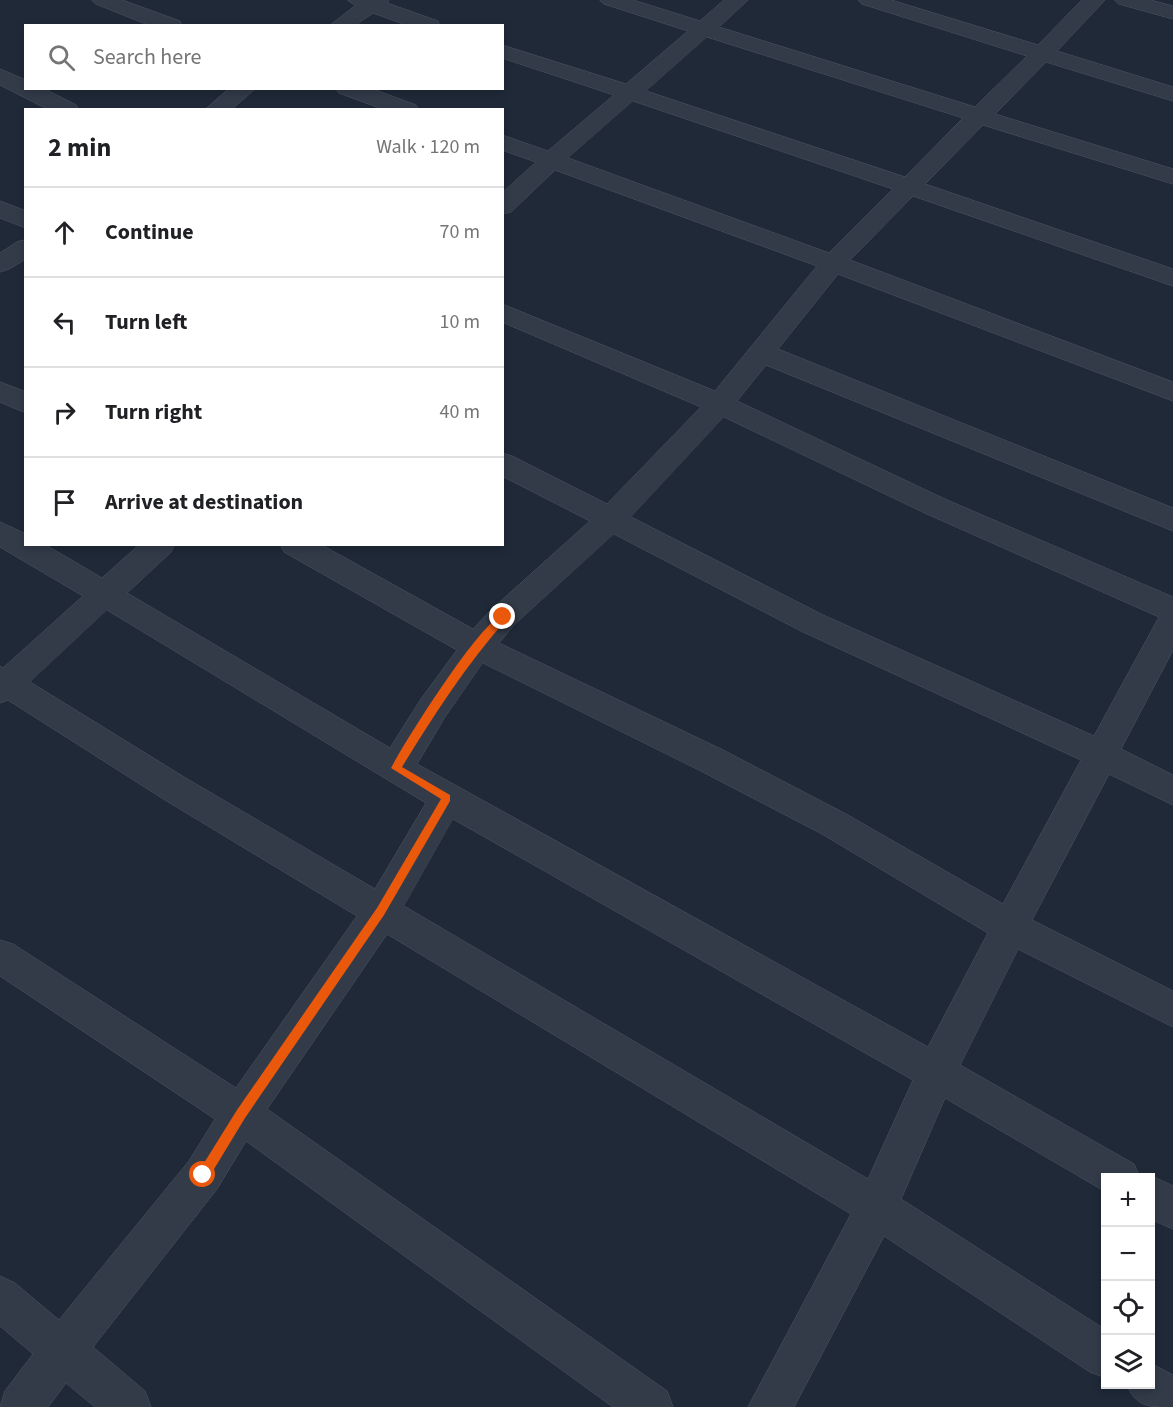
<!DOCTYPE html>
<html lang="en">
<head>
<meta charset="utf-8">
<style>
	:root { --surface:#fff; --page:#f2f2f2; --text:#202124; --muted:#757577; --line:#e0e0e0 }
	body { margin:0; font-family:"Source Sans 3",sans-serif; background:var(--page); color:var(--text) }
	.controls { position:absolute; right:18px; bottom:18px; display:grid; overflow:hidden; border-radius:0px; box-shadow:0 3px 9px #0003 }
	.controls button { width:54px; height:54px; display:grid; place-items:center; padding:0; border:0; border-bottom:2px solid var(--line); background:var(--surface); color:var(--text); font:30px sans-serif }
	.stop { position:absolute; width:18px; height:18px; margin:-14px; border:4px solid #ea580c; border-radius:50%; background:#fff }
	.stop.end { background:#ea580c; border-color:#fff; box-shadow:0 2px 6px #0008 }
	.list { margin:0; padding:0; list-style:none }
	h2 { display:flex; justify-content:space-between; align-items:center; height:78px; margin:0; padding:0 24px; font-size:26px }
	h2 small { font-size:20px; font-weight:400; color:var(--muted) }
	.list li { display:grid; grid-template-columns:39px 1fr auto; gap:18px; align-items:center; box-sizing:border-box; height:90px; padding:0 24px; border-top:2px solid var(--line) }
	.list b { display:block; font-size:22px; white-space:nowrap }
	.list em { font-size:20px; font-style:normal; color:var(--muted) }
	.icon { flex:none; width:33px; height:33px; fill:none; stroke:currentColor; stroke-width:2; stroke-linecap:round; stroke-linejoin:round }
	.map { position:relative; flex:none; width:1173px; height:1407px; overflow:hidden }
	.search { position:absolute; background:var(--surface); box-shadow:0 3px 9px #0003; left:24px; top:24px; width:480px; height:66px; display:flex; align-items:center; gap:15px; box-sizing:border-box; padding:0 21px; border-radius:0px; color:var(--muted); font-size:22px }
	.panel { position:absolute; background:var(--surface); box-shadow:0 3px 9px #0003; left:24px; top:108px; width:480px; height:438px; border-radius:0px }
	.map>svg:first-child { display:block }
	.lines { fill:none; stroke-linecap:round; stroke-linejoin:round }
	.minor-casing { stroke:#4d5663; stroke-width:1 }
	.minor { fill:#333b49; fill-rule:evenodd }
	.route { fill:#ea580c }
</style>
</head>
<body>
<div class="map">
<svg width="1173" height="1407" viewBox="0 0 1173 1407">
	<rect width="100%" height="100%" fill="#1f2938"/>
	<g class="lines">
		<!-- minor casing -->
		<g class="minor-casing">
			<g id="minor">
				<path d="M92 0H122L180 21 182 26H151L96 4Z"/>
				<path d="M348 0H389L387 3 438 21 440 26H409L373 13 354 26H329L355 6Z"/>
				<path d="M600 0H633L700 21 724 0H748L719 27 975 107 1027 56 862 4 858 0H891L1038 45 1082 0H1105L1057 51 1173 87V101L1046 62 995 114 1173 169V184L983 125 925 184 1173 269V286L913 196 850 260 1173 382V401L838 274 778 349 1173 508V531L766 365 737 401 947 500 1173 597V650L1121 749 1173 775V805L1109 774 1032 920 1173 991V1027L1018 949 960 1065 1134 1164 1140 1178H1106V1192L945 1098 901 1199 1106 1330V1378L1090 1372 884 1236 794 1407H748L851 1214 387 934 267 1109 667 1391 673 1407H613L246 1141 217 1189 93 1347 145 1391 151 1407H95L66 1383 48 1407H0L5 1391 33 1354 0 1326V1276L15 1283 59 1320 189 1161 215 1119 0 976V940L13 944 236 1088 357 916 165 800 8 700 0 703V666L3 668 83 596 0 547V522L26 534V544H44L102 578 140 544H175L171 552 127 593 390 748 421 699 457 650 284 552 280 544H320L473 629 492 609 590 521 502 476V453L512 456 607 504 701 407 502 322V304L715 391 817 266 555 170 511 212 502 214V193L536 162 502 150V135L548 151 614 95 502 58V45L626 84 688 31 604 4ZM707 37 963 118 905 177 646 91ZM633 101 893 189 829 253 568 158ZM724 417 927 514 1159 617 1094 736 823 615 631 517ZM614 534 801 631 1081 760 1003 904 846 814 723 750 499 643 514 625ZM107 610 426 803 375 889 189 780 30 682ZM483 663 699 770 822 834 988 933 928 1047 417 764 445 717ZM453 819 913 1080 868 1179 404 906Z"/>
				<path d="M1115 0H1150L1173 6V19L1119 4Z"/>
				<path d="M0 69 26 80V88H43L76 105 79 110H49L0 85Z"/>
				<path d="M230 88H256L231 110H205Z"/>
				<path d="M336 88H370L416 105 419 110H385L339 93Z"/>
				<path d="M0 201 26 211V228L0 218Z"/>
				<path d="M26 240V259L9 269 0 272V253L17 242Z"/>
				<path d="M0 382 26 392V413L0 402Z"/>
				<path d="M1150 1175 1173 1186V1229L1150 1219V1178H1144Z"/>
				<path d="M1150 1363 1173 1375V1407C1147 1407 1137 1407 1126 1384H1150Z"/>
			</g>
		</g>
		<!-- minor -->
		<use href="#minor" class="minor"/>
	</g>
	<!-- route -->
	<path class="route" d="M503 614 507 617 506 620C466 665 434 715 402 767L450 795V801L384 915 245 1118 208 1179H199V1171L237 1110 377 908 441 799 391 768C406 740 478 625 503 614Z"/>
</svg>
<div class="controls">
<button>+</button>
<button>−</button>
<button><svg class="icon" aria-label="locate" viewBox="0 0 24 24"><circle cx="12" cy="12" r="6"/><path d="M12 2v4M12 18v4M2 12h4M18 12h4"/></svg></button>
<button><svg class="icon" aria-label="layers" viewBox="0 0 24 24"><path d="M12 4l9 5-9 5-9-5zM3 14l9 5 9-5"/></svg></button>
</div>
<div class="stop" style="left:203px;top:1175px"></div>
<div class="stop end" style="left:503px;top:617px"></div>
<div class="search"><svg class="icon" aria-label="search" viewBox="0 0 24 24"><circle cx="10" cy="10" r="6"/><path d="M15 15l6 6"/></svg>Search here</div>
<section class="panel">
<h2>2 min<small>Walk · 120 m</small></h2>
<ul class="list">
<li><svg class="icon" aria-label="ahead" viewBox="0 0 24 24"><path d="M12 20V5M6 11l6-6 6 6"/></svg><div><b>Continue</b></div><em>70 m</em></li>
<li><svg class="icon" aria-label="left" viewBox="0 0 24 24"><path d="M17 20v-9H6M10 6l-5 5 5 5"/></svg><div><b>Turn left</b></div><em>10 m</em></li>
<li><svg class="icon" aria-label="right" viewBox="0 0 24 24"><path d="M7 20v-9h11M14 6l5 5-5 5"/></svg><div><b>Turn right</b></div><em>40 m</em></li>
<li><svg class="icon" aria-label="arrive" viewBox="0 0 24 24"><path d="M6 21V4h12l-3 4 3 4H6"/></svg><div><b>Arrive at destination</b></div></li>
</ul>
</section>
</div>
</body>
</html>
